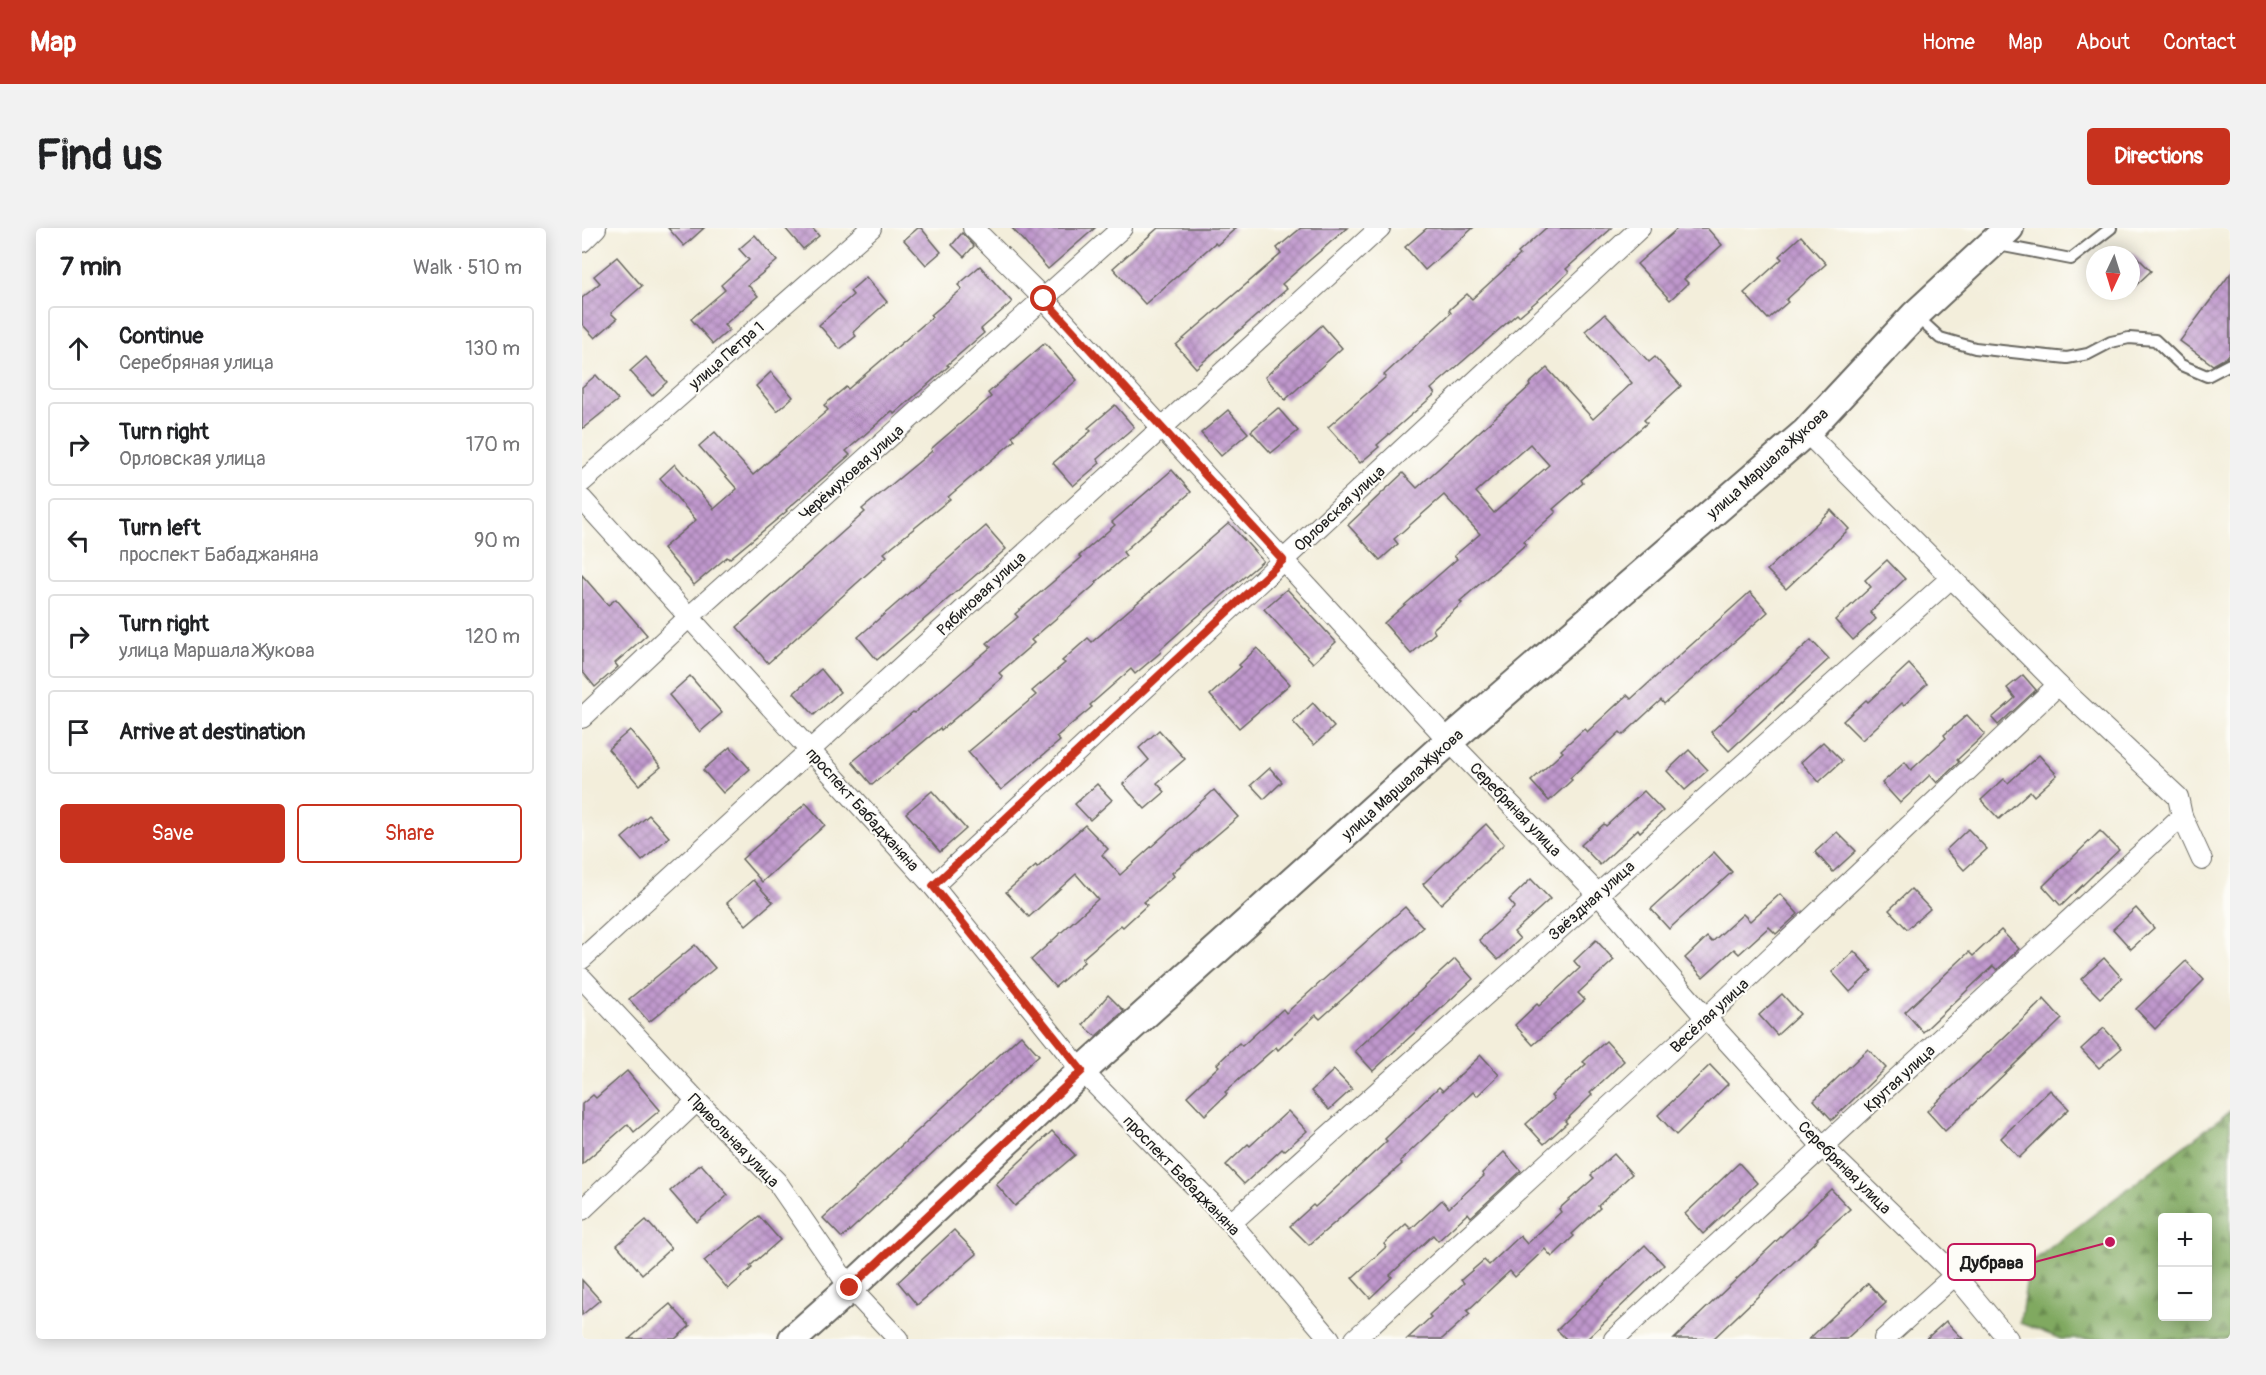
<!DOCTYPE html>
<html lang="en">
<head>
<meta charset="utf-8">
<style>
	:root { --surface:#fff; --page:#f2f2f2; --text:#202124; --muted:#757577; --line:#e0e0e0; --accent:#c8321e }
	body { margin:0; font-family:Pangolin,sans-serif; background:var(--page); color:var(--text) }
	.controls { position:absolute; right:18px; bottom:18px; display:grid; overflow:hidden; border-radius:6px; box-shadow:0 3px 15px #0003 }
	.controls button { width:54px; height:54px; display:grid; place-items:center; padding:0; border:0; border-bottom:2px solid var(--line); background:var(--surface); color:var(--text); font:30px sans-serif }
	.compass { position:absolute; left:1504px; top:18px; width:54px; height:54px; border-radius:50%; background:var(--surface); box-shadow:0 3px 15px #0003; rotate:184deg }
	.stop { position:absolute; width:18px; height:18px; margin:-14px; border:4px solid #c8321e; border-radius:50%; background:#fff }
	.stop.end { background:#c8321e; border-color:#fff; box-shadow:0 2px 6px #0008 }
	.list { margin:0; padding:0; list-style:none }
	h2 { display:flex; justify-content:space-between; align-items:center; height:78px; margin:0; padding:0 24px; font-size:26px }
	h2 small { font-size:20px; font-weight:400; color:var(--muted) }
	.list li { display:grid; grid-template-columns:39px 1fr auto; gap:18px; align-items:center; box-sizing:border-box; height:84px; margin:0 12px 12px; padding:0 12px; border:2px solid var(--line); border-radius:6px }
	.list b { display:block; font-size:22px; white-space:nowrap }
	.list p { margin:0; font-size:20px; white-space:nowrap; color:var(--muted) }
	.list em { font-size:20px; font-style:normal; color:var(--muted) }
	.actions { display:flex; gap:12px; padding:18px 24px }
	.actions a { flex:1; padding:14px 0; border:2px solid var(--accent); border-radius:6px; text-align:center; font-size:21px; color:var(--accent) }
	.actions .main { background:var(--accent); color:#fff }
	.icon { flex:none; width:33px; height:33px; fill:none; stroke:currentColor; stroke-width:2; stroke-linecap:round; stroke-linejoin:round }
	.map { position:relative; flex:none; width:1648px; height:1111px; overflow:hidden; border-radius:6px }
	header { display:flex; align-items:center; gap:36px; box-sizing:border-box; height:84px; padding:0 30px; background:var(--accent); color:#fff }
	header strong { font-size:28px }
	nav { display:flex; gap:33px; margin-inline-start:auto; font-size:21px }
	.intro { display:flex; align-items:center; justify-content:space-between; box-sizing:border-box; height:144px; padding:0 36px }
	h1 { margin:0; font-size:42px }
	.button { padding:15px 27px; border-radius:6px; background:var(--accent); color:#fff; font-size:21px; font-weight:700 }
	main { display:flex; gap:36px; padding:0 36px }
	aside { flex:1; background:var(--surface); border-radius:6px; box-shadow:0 3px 15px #0003 }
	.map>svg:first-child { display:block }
	.forest { fill:url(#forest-firs); stroke:#4e623e; stroke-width:1.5; fill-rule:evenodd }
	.building { fill:url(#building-cross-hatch); fill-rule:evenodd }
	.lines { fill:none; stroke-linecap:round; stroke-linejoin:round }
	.service-casing { stroke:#67665f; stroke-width:14 }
	.minor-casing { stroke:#67665f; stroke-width:22 }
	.secondary-casing { stroke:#67665f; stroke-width:32 }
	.service { stroke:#fff; stroke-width:10 }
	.minor { stroke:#fff; stroke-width:20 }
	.secondary { stroke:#fff; stroke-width:28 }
	.route { stroke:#c8321e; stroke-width:8 }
	.labels { text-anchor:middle; stroke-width:4.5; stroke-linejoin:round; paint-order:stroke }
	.street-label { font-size:16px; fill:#1c1c1c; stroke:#fdfcf7 }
	.leader { fill:none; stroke:#c2185b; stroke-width:2 }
	.callout-dot { fill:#c2185b; stroke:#fdfcf7; stroke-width:2 }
	.callout { fill:#fdfcf7; stroke:#c2185b; stroke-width:2 }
	.callout-label { font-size:18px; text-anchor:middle; font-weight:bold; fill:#1c1c1c }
</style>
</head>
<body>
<header>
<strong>Map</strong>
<nav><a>Home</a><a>Map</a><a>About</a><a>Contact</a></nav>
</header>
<div class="intro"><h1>Find us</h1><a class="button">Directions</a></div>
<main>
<aside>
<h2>7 min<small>Walk · 510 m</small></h2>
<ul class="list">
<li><svg class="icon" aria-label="ahead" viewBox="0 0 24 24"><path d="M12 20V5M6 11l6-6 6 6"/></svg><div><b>Continue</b><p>Серебряная улица</p></div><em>130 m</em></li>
<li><svg class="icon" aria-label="right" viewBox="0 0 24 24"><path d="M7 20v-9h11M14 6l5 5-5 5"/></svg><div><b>Turn right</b><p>Орловская улица</p></div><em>170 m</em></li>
<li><svg class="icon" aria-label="left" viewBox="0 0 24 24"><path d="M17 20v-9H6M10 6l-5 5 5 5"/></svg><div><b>Turn left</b><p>проспект Бабаджаняна</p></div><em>90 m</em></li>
<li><svg class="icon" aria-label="right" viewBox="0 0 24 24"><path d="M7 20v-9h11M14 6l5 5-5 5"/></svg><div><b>Turn right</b><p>улица Маршала Жукова</p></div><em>120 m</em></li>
<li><svg class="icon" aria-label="arrive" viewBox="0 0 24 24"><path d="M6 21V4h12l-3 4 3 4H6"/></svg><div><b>Arrive at destination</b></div></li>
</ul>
<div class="actions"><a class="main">Save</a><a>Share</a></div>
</aside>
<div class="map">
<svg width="1648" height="1111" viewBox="0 0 1648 1111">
	<defs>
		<pattern id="forest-firs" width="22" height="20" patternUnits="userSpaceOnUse" patternTransform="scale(1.5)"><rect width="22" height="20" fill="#80a960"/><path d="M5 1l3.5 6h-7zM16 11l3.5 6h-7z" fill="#68894e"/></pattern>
		<pattern id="building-cross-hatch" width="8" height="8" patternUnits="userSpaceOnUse" patternTransform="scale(1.5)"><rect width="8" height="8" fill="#c098cd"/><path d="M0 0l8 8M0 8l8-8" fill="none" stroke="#9b7ba6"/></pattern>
	</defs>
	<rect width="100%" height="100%" fill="#fdfcf7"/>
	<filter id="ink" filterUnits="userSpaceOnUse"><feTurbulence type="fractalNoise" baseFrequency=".0167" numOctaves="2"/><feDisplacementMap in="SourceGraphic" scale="12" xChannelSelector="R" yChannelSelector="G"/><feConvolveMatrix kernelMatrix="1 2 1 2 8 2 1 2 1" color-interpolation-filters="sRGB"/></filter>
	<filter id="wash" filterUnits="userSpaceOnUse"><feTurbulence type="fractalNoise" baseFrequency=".008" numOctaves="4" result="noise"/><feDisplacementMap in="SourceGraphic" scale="24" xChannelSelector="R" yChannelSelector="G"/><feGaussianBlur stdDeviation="1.35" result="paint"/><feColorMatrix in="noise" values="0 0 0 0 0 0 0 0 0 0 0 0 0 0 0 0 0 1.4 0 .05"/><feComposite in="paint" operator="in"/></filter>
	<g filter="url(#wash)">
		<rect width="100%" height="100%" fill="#f3eedb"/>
		<!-- forest -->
		<path class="forest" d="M1648 883V1111H1479L1438 1095 1447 1036ZM1580 990H1626V1088H1580Z"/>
		<g id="blocks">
			<!-- building -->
			<g class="building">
				<path d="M86 0H122L102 18Z"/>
				<path d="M203 0H230L237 8 221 21Z"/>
				<path d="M336 0H339L359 24 344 37 322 12Z"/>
				<path d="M430 0H513L466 41Z"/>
				<path d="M576 0H654L635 17 633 15 563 76 531 40Z"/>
				<path d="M719 0H765L700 56 705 61 614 140 594 117 699 26 695 20Z"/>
				<path d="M845 0H891L843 42 823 19Z"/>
				<path d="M964 0H1030L984 41 987 44 969 61 937 88 935 86 849 161 853 166 795 217 797 219 778 235 746 199 804 149 802 147 869 85 867 82 885 66 890 71 938 27 936 25Z"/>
				<path d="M1096 0H1125L1140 17 1102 51 1106 55 1088 72 1055 36Z"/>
				<path d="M380 5 392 18 382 29 370 17Z"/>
				<path d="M173 7 195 33 166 57 176 68 142 97 147 102 131 116 109 91 143 62 139 57 167 32 157 21Z"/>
				<path d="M1219 8 1244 36 1204 72 1206 74 1186 91 1162 65 1200 31 1197 28Z"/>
				<path d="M1549 23 1569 43 1549 62Z"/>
				<path d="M35 29 60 58 29 85 35 91 13 110 0 96V70L18 55 12 48Z"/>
				<path d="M398 38 430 74 399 101 402 105 365 137 367 138 312 186 310 183 264 223 268 227 204 282 205 283 147 331 145 329 112 357 81 320 114 292 78 250 93 236 132 281 155 261 117 218 133 204 171 247 246 182 242 177 264 159 266 161 350 89 349 87 380 61 376 57Z"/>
				<path d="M1648 46V125L1645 129 1631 137 1598 113Z"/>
				<path d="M284 49 305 74 271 104 274 108 258 121 237 97 271 67 268 63Z"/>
				<path d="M1023 86 1067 134 1073 129 1099 158 1062 192 1065 195 999 252 1001 255 971 281 974 284 942 313 944 316 878 373 880 375 851 401 853 405 829 426 802 395 875 331 872 328 898 306 862 267 812 311 816 316 798 332 766 297 821 245 835 260 948 158 947 156 965 140 1011 191 1050 155 1003 103ZM948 216 967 237 912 285 894 264Z"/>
				<path d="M740 97 760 120 703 172 683 149Z"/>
				<path d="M463 115 495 152 430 208 433 212 366 269 368 271 302 325 305 328 186 435 155 399 283 284 280 281 350 223 349 221 409 169 406 165Z"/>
				<path d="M64 129 85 154 70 168 48 143Z"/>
				<path d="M189 144 211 169 195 183 174 158Z"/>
				<path d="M14 147 36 172 0 201V159Z"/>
				<path d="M533 177 552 199 515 231 518 235 491 258 471 235 509 203 506 200Z"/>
				<path d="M696 180 716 203 689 225 669 203Z"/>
				<path d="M646 182 666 205 639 228 619 205Z"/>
				<path d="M590 242 609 264 541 324 544 328 514 354 515 355 449 412 452 415 417 445 421 449 359 502 358 500 290 557 270 534 331 484 332 485 409 419 405 415 436 389 433 386 499 330 497 328 533 297 530 294Z"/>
				<path d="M1249 282 1267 301 1204 361 1185 342Z"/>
				<path d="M647 295 681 333 609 394 581 419 578 422 579 424 553 446 549 441 508 477 510 479 474 509 478 513 419 562 386 524 454 467 450 463 483 435 480 433 506 410 510 414Z"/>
				<path d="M404 298 424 321 295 432 276 409Z"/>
				<path d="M1305 332 1323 351 1288 384 1294 391 1271 412 1253 392 1289 359 1283 352Z"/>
				<path d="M0 347 26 377 34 371 65 407 33 435 36 439 13 459 0 443Z"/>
				<path d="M705 361 754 414 731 435 682 381Z"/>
				<path d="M1168 364 1186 384 1082 476 1079 472 1041 507 1038 504 988 550 990 552 967 573 949 553 981 524 979 522 1002 501 1005 504 1045 467 1049 471Z"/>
				<path d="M1229 412 1247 431 1147 523 1129 504Z"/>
				<path d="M675 420 708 456 657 500 628 467 659 439 657 437Z"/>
				<path d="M1327 436 1345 456 1322 477 1320 475 1280 512 1261 493 1284 472 1286 474Z"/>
				<path d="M239 441 258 464 232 487 212 465Z"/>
				<path d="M1441 447 1454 462 1416 497 1410 490 1433 470 1425 460Z"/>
				<path d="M108 448 140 485 118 504 87 467Z"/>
				<path d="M731 475 752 499 732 517 711 494Z"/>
				<path d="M1385 487 1403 506 1375 532 1377 534 1355 555 1348 547 1318 575 1300 555 1323 534 1329 542 1364 510 1362 507Z"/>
				<path d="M48 502 79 539 57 557 26 521Z"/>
				<path d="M577 502 603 531 575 555 583 564 563 581 541 556 567 532 557 520Z"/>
				<path d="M1241 514 1260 533 1237 554 1219 534Z"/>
				<path d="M148 519 168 541 141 565 121 542Z"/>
				<path d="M1107 522 1126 542 1103 562 1085 543Z"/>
				<path d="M1457 527 1475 547 1452 568 1448 563 1417 591 1399 572 1422 551 1426 555Z"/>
				<path d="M688 540 700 554 682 571 669 557Z"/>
				<path d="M515 556 530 572 508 592 493 576Z"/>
				<path d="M632 562 656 589 590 645 592 648 562 674 565 677 541 699 539 697 500 731 502 734 473 759 449 732 516 671 494 646 447 689 424 664 454 638 455 640 503 597 526 621 520 627 538 647Z"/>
				<path d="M350 563 384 601 358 624 324 585Z"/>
				<path d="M1062 563 1081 583 1058 604 1056 601 1018 637 999 617 1022 596 1024 598Z"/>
				<path d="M224 575 243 597 180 654 160 631Z"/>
				<path d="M67 587 87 609 60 633 40 610Z"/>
				<path d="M904 596 922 616 859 676 841 656Z"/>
				<path d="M1386 601 1405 621 1382 642 1364 622Z"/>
				<path d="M1518 603 1537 622 1479 678 1461 658Z"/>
				<path d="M1255 604 1274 623 1251 644 1233 624Z"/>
				<path d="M1132 624 1150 644 1087 701 1069 681Z"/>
				<path d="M949 651 968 671 932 704 938 711 916 732 897 712 933 679 927 672Z"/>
				<path d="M171 652 191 674 164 697 145 675Z"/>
				<path d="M1329 661 1348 681 1325 701 1307 682Z"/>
				<path d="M1198 666 1216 686 1194 706 1187 699 1157 726 1152 721 1121 749 1103 730 1125 709 1130 714 1161 686 1168 693Z"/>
				<path d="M823 679 841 699 738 791 734 787 696 822 694 819 643 864 645 866 623 887 605 868 637 838 635 836 657 815 660 818 701 781 704 785Z"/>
				<path d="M1554 680 1572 700 1549 721 1531 701Z"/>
				<path d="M1419 702 1437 721 1415 742 1411 738 1341 804 1323 784 1387 724 1391 728Z"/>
				<path d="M1014 712 1032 732 996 765 1003 772 951 817 933 797 955 776 957 778 998 740 992 733Z"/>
				<path d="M113 717 133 740 67 794 47 771Z"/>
				<path d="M1272 723 1290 743 1268 764 1250 744Z"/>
				<path d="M1522 730 1540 750 1518 770 1499 751Z"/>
				<path d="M873 731 891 751 791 843 773 823Z"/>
				<path d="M1604 733 1622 752 1573 801 1554 781Z"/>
				<path d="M1200 766 1218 786 1195 807 1177 787Z"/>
				<path d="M526 767 542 783 514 808 501 797Z"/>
				<path d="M1462 771 1480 791 1363 903 1345 883Z"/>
				<path d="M1522 800 1540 820 1517 840 1499 821Z"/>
				<path d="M439 807 457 827 260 1010 241 990Z"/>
				<path d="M1024 813 1042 833 1008 865 1010 867 983 893 985 895 962 916 944 896 972 871 969 868 1004 836 1001 834Z"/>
				<path d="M1286 821 1304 840 1250 892 1232 872Z"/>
				<path d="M899 827 917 847 895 868 891 864 818 933 820 936 727 1017 708 998 731 977 733 979 805 913 803 911 857 859 861 863Z"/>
				<path d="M1128 837 1146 856 1094 907 1076 887Z"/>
				<path d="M752 842 770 861 747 882 729 863Z"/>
				<path d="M45 843 78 882 52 904 46 896 0 936V876L11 867 14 870Z"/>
				<path d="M1468 862 1487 881 1437 930 1419 910Z"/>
				<path d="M706 883 725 903 702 923 700 921 662 956 644 937 666 916 668 918Z"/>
				<path d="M470 903 493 927 433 978 414 956Z"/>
				<path d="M922 924 939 943 889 989 886 985 856 1013 851 1007 808 1047 810 1049 788 1070 770 1050 804 1019 802 1016 824 996 829 1001 860 972 867 980 902 948 900 945Z"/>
				<path d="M1032 926 1050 946 1016 978 1018 980 990 1006 992 1008 970 1029 963 1021 933 1049 928 1043 885 1083 888 1086 860 1111H825L849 1089 847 1087 882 1055 879 1052 902 1032 907 1037 938 1008 945 1016 979 984 977 981 1012 950 1009 947Z"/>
				<path d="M1157 935 1175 955 1121 1006 1103 986Z"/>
				<path d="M119 936 146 967 115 994 88 963Z"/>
				<path d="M1249 961 1268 981 1235 1010 1236 1011 1131 1111H1092Z"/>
				<path d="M177 988 198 1012 168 1038 170 1040 146 1061 122 1033Z"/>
				<path d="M64 992 89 1020 60 1046 35 1017Z"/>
				<path d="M372 1002 395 1026 335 1077 316 1054Z"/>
				<path d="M1063 1017 1082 1037 1005 1111H984L975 1102Z"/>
				<path d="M0 1052 18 1072 0 1087Z"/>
				<path d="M1286 1055 1304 1075 1264 1111H1227Z"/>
				<path d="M88 1076 108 1098 93 1111H47Z"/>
				<path d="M1364 1093 1381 1111H1344Z"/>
			</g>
		</g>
	</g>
	<g filter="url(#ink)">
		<use href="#blocks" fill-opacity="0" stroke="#67665f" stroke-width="1.5"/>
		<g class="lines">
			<!-- service casing -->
			<g class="service-casing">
				<g id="service">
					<path d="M1416 17 1489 31 1529 0"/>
					<path d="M1335 89 1358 110 1393 120 1485 130 1506 126 1529 114 1547 110 1573 112 1599 137 1625 148 1648 136"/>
				</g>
			</g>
			<!-- minor casing -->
			<g class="minor-casing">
				<g id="minor">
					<path d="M391 0 462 71 867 513 1016 666 1124 790 1242 920 1373 1047 1426 1111"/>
					<path d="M0 14 14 0"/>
					<path d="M1224 204 1476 457 1596 569 1600 588 1620 632"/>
					<path d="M0 254 289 0"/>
					<path d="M0 271 351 658 500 843 649 995 748 1111"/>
					<path d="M0 490 106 390 540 0"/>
					<path d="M351 658 1058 0"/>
					<path d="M0 731 798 0"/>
					<path d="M0 750 115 873 195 954 268 1060 316 1111"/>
					<path d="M0 982 115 873"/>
					<path d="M649 995 1369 350"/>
					<path d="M773 1111 1124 790 1476 457"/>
					<path d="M1032 1111 1600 588"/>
					<path d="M1302 1111 1373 1047"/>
				</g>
			</g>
			<!-- secondary casing -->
			<g class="secondary-casing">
				<path id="secondary" d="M211 1111 268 1060 500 843 867 513 1224 204 1333 87 1427 0"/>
			</g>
			<!-- service -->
			<use href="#service" class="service"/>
			<!-- minor -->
			<use href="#minor" class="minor"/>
			<!-- secondary -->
			<use href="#secondary" class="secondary"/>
		</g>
	</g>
	<g class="lines" filter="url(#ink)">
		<!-- route -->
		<path class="route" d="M268 1060 500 843 351 658 701 332 462 71"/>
	</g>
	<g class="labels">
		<!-- street labels -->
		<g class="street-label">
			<text transform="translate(144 127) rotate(-41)" y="6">улица Петра 1</text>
			<text transform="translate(1185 235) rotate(-42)" y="6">улица Маршала Жукова</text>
			<text transform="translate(269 244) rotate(-42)" y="6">Черёмуховая улица</text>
			<text transform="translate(757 280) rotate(-43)" y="6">Орловская улица</text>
			<text transform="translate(399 365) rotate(-43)" y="6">Рябиновая улица</text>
			<text transform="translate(820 556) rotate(-42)" y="6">улица Маршала Жукова</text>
			<text transform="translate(281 581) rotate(48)" y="6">проспект Бабаджаняна</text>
			<text transform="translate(934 581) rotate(46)" y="6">Серебряная улица</text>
			<text transform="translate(1009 672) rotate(-42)" y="6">Звёздная улица</text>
			<text transform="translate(1127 787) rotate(-43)" y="6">Весёлая улица</text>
			<text transform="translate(1317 850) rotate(-43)" y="6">Крутая улица</text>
			<text transform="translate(152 912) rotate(46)" y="6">Привольная улица</text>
			<text transform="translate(1263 939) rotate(45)" y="6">Серебряная улица</text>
			<text transform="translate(600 947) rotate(46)" y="6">проспект Бабаджаняна</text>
		</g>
	</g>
	<!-- callouts -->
	<path class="leader" d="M1528 1014L1453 1034"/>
	<circle class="callout-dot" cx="1528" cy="1014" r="6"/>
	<rect class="callout" x="1366" y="1016" width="87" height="36" rx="6"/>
	<g class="callout-label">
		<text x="1410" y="1041">Дубрава</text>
	</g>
</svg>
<div class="controls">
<button>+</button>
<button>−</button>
</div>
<svg class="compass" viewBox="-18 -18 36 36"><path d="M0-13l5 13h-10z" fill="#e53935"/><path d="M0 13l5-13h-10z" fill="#757577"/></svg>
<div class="stop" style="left:462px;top:71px"></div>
<div class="stop end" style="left:268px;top:1060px"></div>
</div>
</main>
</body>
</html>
